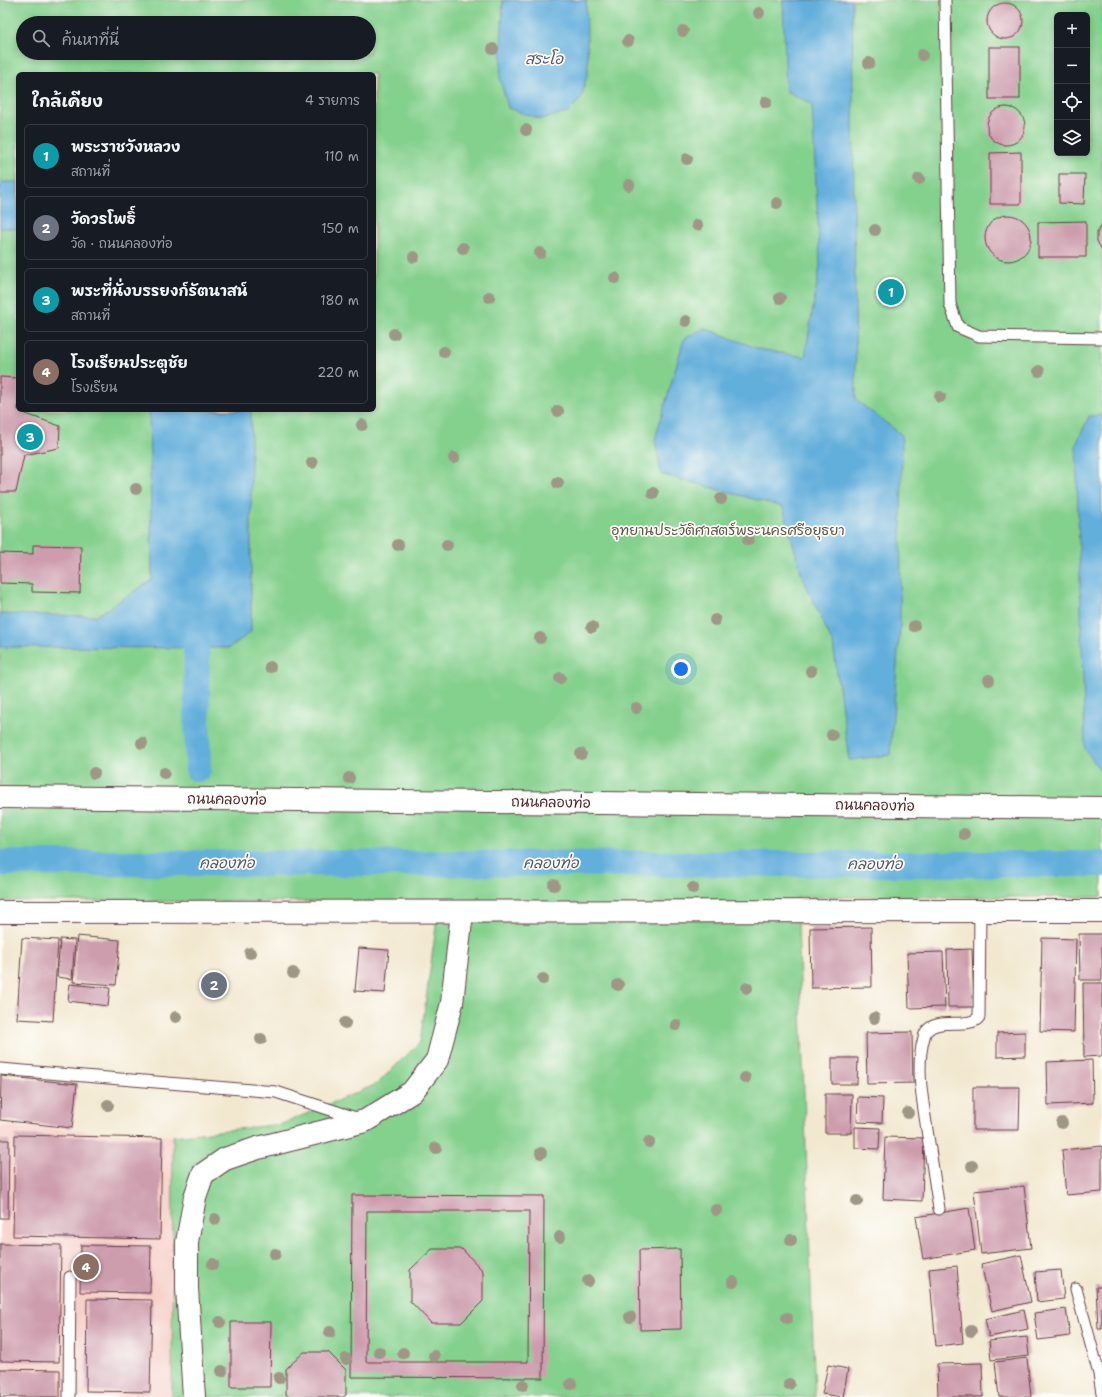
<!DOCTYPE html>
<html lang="th">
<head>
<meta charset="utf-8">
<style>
	:root { --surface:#171b24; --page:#242831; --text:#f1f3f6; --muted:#9ea1a6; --line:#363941; --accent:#d690ce }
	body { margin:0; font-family:"Shantell Sans","Playpen Sans Thai",sans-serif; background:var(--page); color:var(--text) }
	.controls { position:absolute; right:12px; top:12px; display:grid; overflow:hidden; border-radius:6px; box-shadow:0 2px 6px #0003 }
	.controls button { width:36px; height:36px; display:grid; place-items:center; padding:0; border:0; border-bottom:1px solid var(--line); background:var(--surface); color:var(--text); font:20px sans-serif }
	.you { position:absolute; left:681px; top:669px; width:14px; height:14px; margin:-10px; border:3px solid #fff; border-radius:50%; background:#1a73e8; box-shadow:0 0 0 6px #1a73e833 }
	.badge { display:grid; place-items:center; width:26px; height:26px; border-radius:50%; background:var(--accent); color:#fff; font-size:13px; font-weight:700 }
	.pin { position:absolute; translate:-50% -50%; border:2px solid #fff; box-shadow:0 1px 4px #0006 }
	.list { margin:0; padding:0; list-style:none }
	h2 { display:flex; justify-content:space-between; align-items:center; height:52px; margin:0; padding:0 16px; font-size:17px }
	h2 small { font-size:13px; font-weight:400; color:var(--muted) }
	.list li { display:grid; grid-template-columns:26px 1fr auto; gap:12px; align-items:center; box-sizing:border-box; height:64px; margin:0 8px 8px; padding:0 8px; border:1px solid var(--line); border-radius:6px }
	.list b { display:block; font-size:15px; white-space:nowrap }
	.list p { margin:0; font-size:13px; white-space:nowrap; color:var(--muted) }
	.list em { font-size:13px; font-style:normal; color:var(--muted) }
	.icon { flex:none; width:22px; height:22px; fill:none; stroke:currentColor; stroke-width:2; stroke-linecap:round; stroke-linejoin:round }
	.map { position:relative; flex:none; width:1102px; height:1397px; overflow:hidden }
	.search { position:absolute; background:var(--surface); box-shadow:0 2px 6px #0003; left:16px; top:16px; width:360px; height:44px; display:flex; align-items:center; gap:10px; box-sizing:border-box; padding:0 14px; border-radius:22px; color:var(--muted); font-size:15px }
	.panel { position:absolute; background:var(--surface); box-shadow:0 2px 6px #0003; left:16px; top:72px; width:360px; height:340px; border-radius:6px }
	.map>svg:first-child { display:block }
	.built { fill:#f7d0c9 }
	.green { fill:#84d08d; stroke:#67785c; fill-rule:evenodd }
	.water { fill:#63afdc; stroke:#566784 }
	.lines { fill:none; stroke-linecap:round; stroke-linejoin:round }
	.canal { stroke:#63afdc; stroke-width:26 }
	.building { fill:#cd9dae; fill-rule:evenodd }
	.lane-casing { stroke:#633d44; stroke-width:13 }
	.street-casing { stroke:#633d44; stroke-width:24 }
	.secondary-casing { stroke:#633d44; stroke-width:24 }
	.primary-casing { stroke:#633d44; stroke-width:24 }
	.lane { stroke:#fff; stroke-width:11 }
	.street { stroke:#fff; stroke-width:22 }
	.secondary { stroke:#fff; stroke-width:22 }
	.primary { stroke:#fff; stroke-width:22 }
	.tree { fill:#9f9785 }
	.labels { text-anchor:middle; stroke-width:3.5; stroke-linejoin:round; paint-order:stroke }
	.park-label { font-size:14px; fill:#5b5448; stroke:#fdfcf7 }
	.street-label { font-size:14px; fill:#4a1f2b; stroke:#fdfcf7 }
	.water-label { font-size:15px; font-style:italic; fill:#545972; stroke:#fdfcf7 }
</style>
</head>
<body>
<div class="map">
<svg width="1102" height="1397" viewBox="0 0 1102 1397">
	<rect width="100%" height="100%" fill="#fdfcf7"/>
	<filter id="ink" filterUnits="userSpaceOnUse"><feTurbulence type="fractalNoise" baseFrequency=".025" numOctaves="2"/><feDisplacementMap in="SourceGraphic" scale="8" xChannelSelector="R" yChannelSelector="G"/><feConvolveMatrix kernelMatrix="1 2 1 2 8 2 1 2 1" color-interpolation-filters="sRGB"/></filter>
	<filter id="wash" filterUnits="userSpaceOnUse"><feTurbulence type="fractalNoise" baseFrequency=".012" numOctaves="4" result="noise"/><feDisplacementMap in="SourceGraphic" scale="16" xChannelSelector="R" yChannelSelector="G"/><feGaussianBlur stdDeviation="0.9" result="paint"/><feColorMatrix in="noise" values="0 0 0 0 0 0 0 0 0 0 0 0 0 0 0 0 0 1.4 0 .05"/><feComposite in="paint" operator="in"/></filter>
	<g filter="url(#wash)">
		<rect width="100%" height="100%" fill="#f2e8d0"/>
		<!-- built -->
		<path class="built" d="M0 1126 173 1136 172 1397H0Z"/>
		<!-- green -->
		<path class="green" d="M0 0H1102V897H797L815 1397H172L173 1136 282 1124 377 1084 420 1042 436 927 437 902 0 901ZM1057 15H1087V153H1057ZM23 23H369V53H23ZM18 74H374V410H18Z"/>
		<!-- water -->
		<g class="water">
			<path d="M503 0H586L588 71 581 99 567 113 540 119 508 108 500 79Z"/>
			<path d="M783 0H852L856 400 902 435 900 627 890 755 849 760 833 644 802 576 783 507 661 474 655 439 684 339 704 328 759 349 805 357 820 265 812 104 786 91Z"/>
			<path d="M0 182H18V229L0 228Z"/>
			<path d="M149 410H251V632L229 648 0 647V614L96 616 152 580Z"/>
			<path d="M1102 415V773L1085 749 1076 445 1089 416Z"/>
		</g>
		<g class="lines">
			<!-- canal -->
			<g class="canal">
				<path d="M196 619 198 769"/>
				<path d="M0 863 1102 864"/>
			</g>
		</g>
		<g id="blocks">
			<!-- building -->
			<g class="building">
				<circle cx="1005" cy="21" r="18"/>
				<rect x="989" y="47" width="31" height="52"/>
				<circle cx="1006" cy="126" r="19"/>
				<path d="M1021 152V204H990V153Z"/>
				<path d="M1059 174H1085L1084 204 1059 203Z"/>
				<circle cx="1008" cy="238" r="23"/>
				<path d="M1086 221V257H1038V222Z"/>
				<path d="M1102 224V250L1097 241V233Z"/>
				<path d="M0 377 18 378V410H25L26 414 60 426 59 448 24 455 16 492H0Z"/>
				<path d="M33 545 81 546 80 593 32 592V584L0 583V553L33 554Z"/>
				<path d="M871 927 872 987 811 988 810 928Z"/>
				<path d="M1079 934H1102V980H1080Z"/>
				<path d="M77 936 120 940 116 985 73 982Z"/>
				<path d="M22 938 58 940 53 1021 17 1019Z"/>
				<path d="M1042 938 1076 939 1074 1032 1040 1031Z"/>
				<path d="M60 939 75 940 72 979 57 977Z"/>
				<path d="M359 948 389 950 385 993 355 991Z"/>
				<path d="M972 949 974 1007H948L947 950Z"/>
				<path d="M943 952 945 1007 909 1008 907 953Z"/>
				<path d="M1083 983H1102V1056L1084 1057Z"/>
				<path d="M70 984 110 988 108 1006 68 1001Z"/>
				<path d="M912 1032 913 1083 867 1084 866 1033Z"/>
				<path d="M1025 1032V1056L997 1057V1033Z"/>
				<path d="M832 1058H858L857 1084H832Z"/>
				<path d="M1092 1060 1093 1103 1048 1105 1047 1062Z"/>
				<path d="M1 1076 77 1084 72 1128 0 1120Z"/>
				<path d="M973 1087H1020L1019 1130H973Z"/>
				<path d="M825 1094H852L851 1133H825Z"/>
				<path d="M858 1097 883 1098 882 1123 857 1122Z"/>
				<path d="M855 1127 880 1128 879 1149 855 1148Z"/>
				<path d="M15 1135 162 1138 160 1239 13 1236Z"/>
				<path d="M885 1137 924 1138 922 1201 883 1199Z"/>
				<path d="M0 1140H9L8 1218H0Z"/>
				<path d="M1102 1146V1192L1066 1195 1062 1150Z"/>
				<path d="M1024 1186 1031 1248 981 1254 974 1191Z"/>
				<path d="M352 1195 544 1196 543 1378 351 1377ZM367 1211H529L528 1362H366Z"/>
				<path d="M969 1208 975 1250 923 1259 916 1217Z"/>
				<path d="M0 1244 61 1245 59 1362 0 1361Z"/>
				<path d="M81 1245 151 1246 150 1293 80 1292Z"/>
				<path d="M432 1249H462L483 1271V1301L461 1323H431L410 1301V1270Z"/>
				<path d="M680 1249 681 1329 640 1330 639 1250Z"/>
				<path d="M1021 1255 1031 1302 992 1311 981 1264Z"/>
				<path d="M957 1266 963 1343 936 1346 929 1269Z"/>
				<path d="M1061 1270 1064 1299 1037 1302 1035 1272Z"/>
				<path d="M1096 1287H1102V1329H1098Z"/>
				<path d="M87 1299 152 1300 150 1392 86 1391Z"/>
				<path d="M1066 1309 1070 1336 1038 1340 1034 1313Z"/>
				<path d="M1024 1310 1028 1329 989 1337 985 1319Z"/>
				<path d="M231 1322H271L270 1387H231Z"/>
				<path d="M1027 1337 1029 1356 991 1360 989 1341Z"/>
				<path d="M304 1352H328L346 1370V1395L343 1397H289L286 1394V1369Z"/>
				<path d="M1027 1358 1031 1397H999L995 1362Z"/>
				<path d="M982 1363 983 1397H938L937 1364Z"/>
				<path d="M828 1365 848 1369 843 1397 822 1394Z"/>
				<path d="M0 1369 60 1370V1397H0Z"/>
			</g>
		</g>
	</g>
	<g filter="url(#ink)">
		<use href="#blocks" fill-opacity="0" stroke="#633d44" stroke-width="1"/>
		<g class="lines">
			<!-- lane casing -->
			<g class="lane-casing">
				<g id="lane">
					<path d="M945 0 950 304 958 327 979 336 1102 338"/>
					<path d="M0 1069 276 1092 359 1119"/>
					<path d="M939 1209C935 1182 931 1156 927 1130 923 1101 916 1070 923 1041 924 1039 924 1034 926 1032 936 1016 970 1030 979 1017L980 911"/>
					<path d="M1076 1289 1099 1374 1102 1393"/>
					<path d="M69 1397 70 1277"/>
				</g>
			</g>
			<!-- street casing -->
			<g class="street-casing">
				<path id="street" d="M194 1397 187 1288V1242L195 1197 203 1174 225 1159 258 1148 365 1121 412 1092 437 1060 452 1003 462 912"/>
			</g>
			<!-- secondary casing -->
			<g class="secondary-casing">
				<path id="secondary" d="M0 912 1102 911"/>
			</g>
			<!-- primary casing -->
			<g class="primary-casing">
				<path id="primary" d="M0 797 1102 808"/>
			</g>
			<!-- lane -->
			<use href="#lane" class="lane"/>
			<!-- street -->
			<use href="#street" class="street"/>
			<!-- secondary -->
			<use href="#secondary" class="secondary"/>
			<!-- primary -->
			<use href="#primary" class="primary"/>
		</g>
		<!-- trees -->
		<g class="tree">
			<circle cx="759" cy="13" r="6"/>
			<circle cx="683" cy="31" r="6"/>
			<circle cx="628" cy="41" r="6"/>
			<circle cx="493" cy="49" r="6"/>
			<circle cx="922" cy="55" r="6"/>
			<circle cx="869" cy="63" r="6"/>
			<circle cx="766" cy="102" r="6"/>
			<circle cx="526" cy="130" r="6"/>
			<circle cx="687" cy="159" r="6"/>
			<circle cx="919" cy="179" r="6"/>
			<circle cx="629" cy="185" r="6"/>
			<circle cx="777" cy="203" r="6"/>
			<circle cx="697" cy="225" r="6"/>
			<circle cx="875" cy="230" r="6"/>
			<circle cx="463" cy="248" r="6"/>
			<circle cx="540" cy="253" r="6"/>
			<circle cx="414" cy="257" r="6"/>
			<circle cx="615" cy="278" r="6"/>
			<circle cx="489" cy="297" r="6"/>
			<circle cx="780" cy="298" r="6"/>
			<circle cx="686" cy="321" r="6"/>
			<circle cx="394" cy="334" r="6"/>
			<circle cx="444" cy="352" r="6"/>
			<circle cx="1039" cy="371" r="6"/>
			<circle cx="940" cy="397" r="6"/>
			<circle cx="558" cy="411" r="6"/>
			<circle cx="362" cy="425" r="6"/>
			<circle cx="454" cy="458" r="6"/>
			<circle cx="312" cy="463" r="6"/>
			<circle cx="558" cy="483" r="6"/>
			<circle cx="136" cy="489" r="6"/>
			<circle cx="653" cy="493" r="6"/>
			<circle cx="721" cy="499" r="6"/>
			<circle cx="748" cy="540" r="6"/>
			<circle cx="398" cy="545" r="6"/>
			<circle cx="447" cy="545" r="6"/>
			<circle cx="715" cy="620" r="6"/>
			<circle cx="914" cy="626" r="6"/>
			<circle cx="592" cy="627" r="6"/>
			<circle cx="540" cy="638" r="6"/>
			<circle cx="270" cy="667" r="6"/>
			<circle cx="811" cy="671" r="6"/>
			<circle cx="560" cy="678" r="6"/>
			<circle cx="989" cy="680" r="6"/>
			<circle cx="636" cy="708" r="6"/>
			<circle cx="832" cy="735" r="6"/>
			<circle cx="142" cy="743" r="6"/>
			<circle cx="581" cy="754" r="6"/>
			<circle cx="94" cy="773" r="6"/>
			<circle cx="164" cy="773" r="6"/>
			<circle cx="349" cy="778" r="6"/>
			<circle cx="964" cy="834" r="6"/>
			<circle cx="554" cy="885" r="6"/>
			<circle cx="693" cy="888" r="6"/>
			<circle cx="250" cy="953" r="6"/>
			<circle cx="293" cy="973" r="6"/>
			<circle cx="543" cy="979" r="6"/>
			<circle cx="618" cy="985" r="6"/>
			<circle cx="747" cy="988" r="6"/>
			<circle cx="176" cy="1017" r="6"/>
			<circle cx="874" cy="1018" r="6"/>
			<circle cx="345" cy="1023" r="6"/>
			<circle cx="676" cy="1025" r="6"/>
			<circle cx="261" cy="1039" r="6"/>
			<circle cx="745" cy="1078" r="6"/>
			<circle cx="108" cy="1105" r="6"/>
			<circle cx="908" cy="1113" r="6"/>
			<circle cx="1062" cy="1123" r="6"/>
			<circle cx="649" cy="1142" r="6"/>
			<circle cx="436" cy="1148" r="6"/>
			<circle cx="541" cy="1153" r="6"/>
			<circle cx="972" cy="1166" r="6"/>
			<circle cx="857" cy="1201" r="6"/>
			<circle cx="716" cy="1210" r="6"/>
			<circle cx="215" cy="1219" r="6"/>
			<circle cx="560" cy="1237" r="6"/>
			<circle cx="791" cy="1240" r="6"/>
			<circle cx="275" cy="1254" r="6"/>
			<circle cx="213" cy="1264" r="6"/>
			<circle cx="588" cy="1281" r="6"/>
			<circle cx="733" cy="1282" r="6"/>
			<circle cx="630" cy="1317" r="6"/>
			<circle cx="787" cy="1318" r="6"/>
			<circle cx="220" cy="1322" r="6"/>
			<circle cx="971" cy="1331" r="6"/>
			<circle cx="330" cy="1332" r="6"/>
			<circle cx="379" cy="1352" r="6"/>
			<circle cx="403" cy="1353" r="6"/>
			<circle cx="434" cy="1356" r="6"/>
			<circle cx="346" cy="1359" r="6"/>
			<circle cx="222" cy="1371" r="6"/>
			<circle cx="279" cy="1378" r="6"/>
			<circle cx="571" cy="1384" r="6"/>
			<circle cx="789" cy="1384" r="6"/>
			<circle cx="523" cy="1385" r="6"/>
		</g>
	</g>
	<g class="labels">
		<!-- park labels -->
		<g class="park-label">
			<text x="728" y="535">อุทยานประวัติศาสตร์พระนครศรีอยุธยา</text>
		</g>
		<!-- street labels -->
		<g class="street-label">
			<text transform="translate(227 799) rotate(1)" y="5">ถนนคลองท่อ</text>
			<text transform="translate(551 802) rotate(1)" y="5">ถนนคลองท่อ</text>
			<text transform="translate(875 805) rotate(1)" y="5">ถนนคลองท่อ</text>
		</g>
		<!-- water labels -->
		<g class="water-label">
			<text x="544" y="64">สระโอ</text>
			<text x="227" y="868">คลองท่อ</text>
			<text x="551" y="868">คลองท่อ</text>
			<text x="875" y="869">คลองท่อ</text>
		</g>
	</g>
</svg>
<div class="controls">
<button>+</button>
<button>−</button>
<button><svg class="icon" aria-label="locate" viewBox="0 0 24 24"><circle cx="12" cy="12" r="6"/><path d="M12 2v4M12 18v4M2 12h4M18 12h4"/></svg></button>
<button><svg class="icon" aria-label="layers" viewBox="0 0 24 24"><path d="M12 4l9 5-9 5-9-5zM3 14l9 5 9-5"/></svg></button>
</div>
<div class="you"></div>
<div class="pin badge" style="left:891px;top:292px;background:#0f9aa8">1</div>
<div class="pin badge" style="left:214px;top:985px;background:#6b7280">2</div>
<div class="pin badge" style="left:30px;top:437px;background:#0f9aa8">3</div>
<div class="pin badge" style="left:86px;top:1267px;background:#8d6e63">4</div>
<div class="search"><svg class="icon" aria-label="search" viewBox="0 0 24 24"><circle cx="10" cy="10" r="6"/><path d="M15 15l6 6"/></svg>ค้นหาที่นี่</div>
<section class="panel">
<h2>ใกล้เคียง<small>4 รายการ</small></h2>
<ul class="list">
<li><span class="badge" style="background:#0f9aa8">1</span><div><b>พระราชวังหลวง</b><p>สถานที่</p></div><em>110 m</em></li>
<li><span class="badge" style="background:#6b7280">2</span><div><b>วัดวรโพธิ์</b><p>วัด · ถนนคลองท่อ</p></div><em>150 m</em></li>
<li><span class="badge" style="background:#0f9aa8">3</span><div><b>พระที่นั่งบรรยงก์รัตนาสน์</b><p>สถานที่</p></div><em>180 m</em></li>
<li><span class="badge" style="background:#8d6e63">4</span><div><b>โรงเรียนประตูชัย</b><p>โรงเรียน</p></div><em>220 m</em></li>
</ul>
</section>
</div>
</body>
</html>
